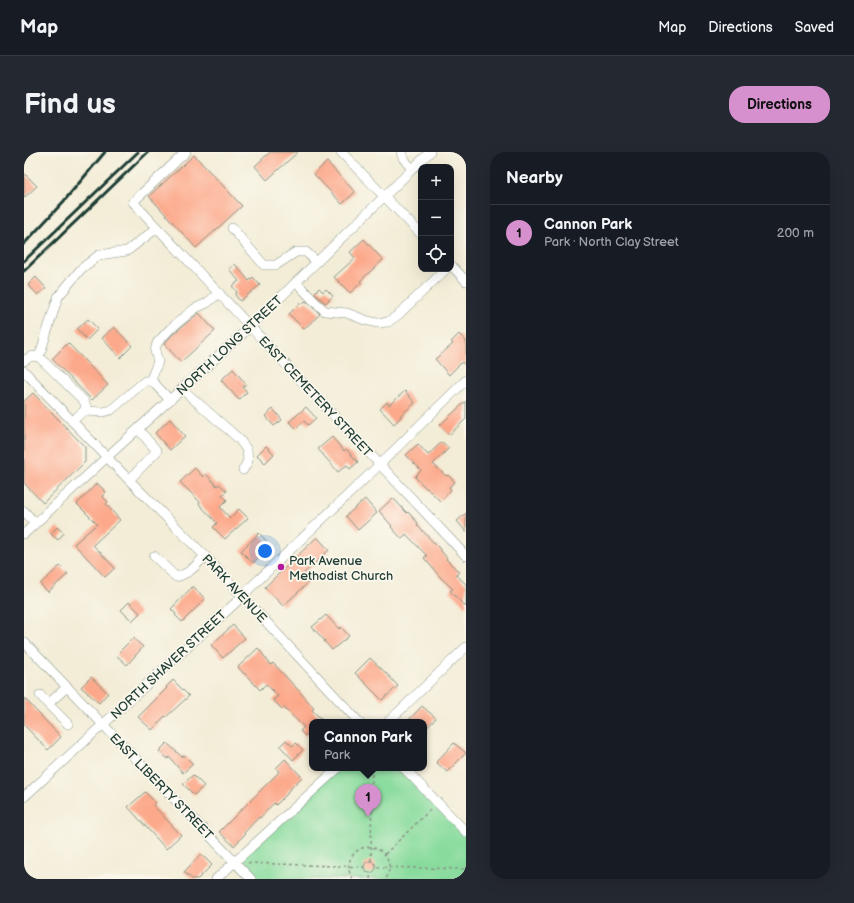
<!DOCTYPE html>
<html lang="en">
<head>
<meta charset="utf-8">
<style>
	:root { --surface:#171b24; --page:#242831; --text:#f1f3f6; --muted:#9ea1a6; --line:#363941; --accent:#d690ce }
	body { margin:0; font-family:"Balsamiq Sans",sans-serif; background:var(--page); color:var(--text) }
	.controls { position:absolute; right:12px; top:12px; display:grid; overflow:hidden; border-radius:8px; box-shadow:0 4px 16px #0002 }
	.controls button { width:36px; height:36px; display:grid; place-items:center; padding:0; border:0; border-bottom:1px solid var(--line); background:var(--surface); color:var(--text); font:20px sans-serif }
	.you { position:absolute; left:241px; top:399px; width:14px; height:14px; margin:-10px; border:3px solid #fff; border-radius:50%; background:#1a73e8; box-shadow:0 0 0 6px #1a73e833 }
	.badge { display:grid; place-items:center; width:26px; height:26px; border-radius:50%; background:var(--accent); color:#111; font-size:13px; font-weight:700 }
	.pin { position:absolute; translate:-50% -33px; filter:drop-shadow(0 1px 2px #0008) }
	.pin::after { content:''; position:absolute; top:21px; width:14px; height:12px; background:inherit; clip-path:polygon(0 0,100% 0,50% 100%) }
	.popup { position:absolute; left:285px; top:567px; width:118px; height:52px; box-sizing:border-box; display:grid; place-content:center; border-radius:8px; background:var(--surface); filter:drop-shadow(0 1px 3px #0005); font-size:13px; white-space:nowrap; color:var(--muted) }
	.popup b { font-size:15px; color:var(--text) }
	.popup::after { content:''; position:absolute; left:50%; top:100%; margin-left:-8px; border:8px solid transparent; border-top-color:var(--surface) }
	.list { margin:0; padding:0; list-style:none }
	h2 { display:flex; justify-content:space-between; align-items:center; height:52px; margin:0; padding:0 16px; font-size:17px }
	h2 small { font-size:13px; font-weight:400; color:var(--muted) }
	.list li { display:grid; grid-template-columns:26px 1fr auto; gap:12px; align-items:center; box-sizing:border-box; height:56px; padding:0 16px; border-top:1px solid var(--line) }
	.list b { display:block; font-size:15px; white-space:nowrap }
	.list p { margin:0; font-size:13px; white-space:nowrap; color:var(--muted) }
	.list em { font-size:13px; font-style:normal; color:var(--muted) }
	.icon { flex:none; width:22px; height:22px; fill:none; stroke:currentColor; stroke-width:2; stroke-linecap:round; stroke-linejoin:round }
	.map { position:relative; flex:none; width:442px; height:727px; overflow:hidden; border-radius:16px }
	header { display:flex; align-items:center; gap:24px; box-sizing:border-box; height:56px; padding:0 20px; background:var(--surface); border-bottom:1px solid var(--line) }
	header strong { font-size:19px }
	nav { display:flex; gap:22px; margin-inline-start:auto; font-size:14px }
	.intro { display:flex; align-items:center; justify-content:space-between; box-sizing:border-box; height:96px; padding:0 24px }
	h1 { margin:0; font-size:28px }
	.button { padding:10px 18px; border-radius:16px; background:var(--accent); color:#111; font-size:14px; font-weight:700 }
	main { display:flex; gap:24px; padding:0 24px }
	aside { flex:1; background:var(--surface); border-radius:16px; box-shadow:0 4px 16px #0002 }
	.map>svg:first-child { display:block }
	.green { fill:#88db9d; stroke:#548c68 }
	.building { fill:#fca88a }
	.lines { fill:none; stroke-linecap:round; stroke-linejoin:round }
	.minor-casing { stroke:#899586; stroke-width:10 }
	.path { stroke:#899586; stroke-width:1.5; stroke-dasharray:3 3; stroke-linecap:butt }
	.minor { stroke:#fff; stroke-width:9 }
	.rail { stroke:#1f3d34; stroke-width:3 }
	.poi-dot { fill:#b5179e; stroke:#fbf7ec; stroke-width:1.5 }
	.labels { text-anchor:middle; stroke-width:3.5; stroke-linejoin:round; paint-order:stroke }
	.street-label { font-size:13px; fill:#1f3d34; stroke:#fbf7ec }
	.poi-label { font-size:13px; fill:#1f3d34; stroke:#fbf7ec; text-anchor:start }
</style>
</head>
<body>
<header>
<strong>Map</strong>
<nav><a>Map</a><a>Directions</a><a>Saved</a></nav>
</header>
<div class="intro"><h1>Find us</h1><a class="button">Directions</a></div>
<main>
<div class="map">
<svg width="442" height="727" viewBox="0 0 442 727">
	<rect width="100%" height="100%" fill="#fbf7ec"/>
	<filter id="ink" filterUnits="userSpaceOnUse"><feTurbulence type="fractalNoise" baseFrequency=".025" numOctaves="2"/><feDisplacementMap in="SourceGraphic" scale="8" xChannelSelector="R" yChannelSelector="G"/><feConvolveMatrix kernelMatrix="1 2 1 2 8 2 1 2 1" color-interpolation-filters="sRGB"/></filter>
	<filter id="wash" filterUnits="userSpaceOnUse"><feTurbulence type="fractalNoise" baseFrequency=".012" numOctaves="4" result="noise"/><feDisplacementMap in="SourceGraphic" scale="16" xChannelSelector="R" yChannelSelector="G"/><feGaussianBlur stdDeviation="0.9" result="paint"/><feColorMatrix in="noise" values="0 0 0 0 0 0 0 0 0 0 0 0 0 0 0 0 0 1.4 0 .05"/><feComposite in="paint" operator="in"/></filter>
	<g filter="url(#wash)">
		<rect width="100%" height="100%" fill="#f3edd7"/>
		<!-- green -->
		<path class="green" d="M314 616H380L442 680V727H227L210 710Z"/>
		<g id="blocks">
			<!-- building -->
			<g class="building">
				<path d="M246 0H274L243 28 231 14Z"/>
				<path d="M170 3 218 54 172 96 125 44Z"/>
				<path d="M303 10 331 40 318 52 290 22Z"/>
				<path d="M0 21 13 34 0 46Z"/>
				<path d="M340 87 359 108 336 129 338 130 326 141 310 125 331 106 326 100Z"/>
				<path d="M211 112 225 129 229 125 236 133 216 149 211 143 213 140 208 134 215 129 205 117Z"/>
				<path d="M12 125 22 136 14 143 4 133Z"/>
				<path d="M295 136 299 140 302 137 309 144 302 151 290 141Z"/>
				<path d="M282 149 296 162 280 177 265 162 277 150 279 152Z"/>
				<path d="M175 161 191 179 157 210 140 192 150 181Z"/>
				<path d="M64 167 74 177 63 188 53 177Z"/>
				<path d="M90 175 108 194 96 206 78 186Z"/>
				<path d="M435 182 442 189V214L438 210 425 223 411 207 429 192 427 190Z"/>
				<path d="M44 191 84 233 68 248 28 207Z"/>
				<path d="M209 217 222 232 219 235 223 240 215 248 197 228Z"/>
				<path d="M381 239 391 251 376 264 377 265 370 272 356 257 363 250 365 253Z"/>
				<path d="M9 241 61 295V310L19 351 0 331V249Z"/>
				<path d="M442 249V267L425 283 416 273Z"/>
				<path d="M282 255 292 266 284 273 280 269 272 276 265 270Z"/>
				<path d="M249 257 258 268 250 274 241 264Z"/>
				<path d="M146 267 161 284 146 298 131 281Z"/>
				<path d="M308 285 320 299 322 297 334 310 326 317 323 313 314 320 294 297Z"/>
				<path d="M418 290 425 296 409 312 422 324 424 323 431 330 425 335 427 338 416 349 403 336V337L391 325 397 318 382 303 394 292 404 303Z"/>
				<path d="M242 294 250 302 241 311 233 303Z"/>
				<path d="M171 316 179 325 182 322 193 334 195 332 203 339 198 343 203 348 196 355 206 366 215 357 224 366 201 387 189 375 193 371 175 352 176 350 156 330Z"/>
				<path d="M73 331 82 340 78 344 84 350 82 352 96 368 69 393 91 416 81 425 50 392 73 372 53 352Z"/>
				<path d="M369 346 383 361 384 360 394 371 393 373 414 395 423 406 422 407 435 420 432 423 442 432V455L426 439 429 437 417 426 400 406 403 404 382 382 378 387 367 375 368 374 355 359Z"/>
				<path d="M341 347 353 361 334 378 322 364Z"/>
				<path d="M442 361V380L433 369Z"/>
				<path d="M33 375 40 381 34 388 27 382Z"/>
				<path d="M235 381 243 390 236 396 240 400 229 411 217 399Z"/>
				<path d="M293 385 305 398 277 424 284 431 259 454 241 435Z"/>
				<path d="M36 414 44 422 24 440 16 432Z"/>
				<path d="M169 434 181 447 158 470 151 463 152 462 147 457Z"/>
				<path d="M105 450 116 461 108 469 97 458Z"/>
				<path d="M302 463 315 477 317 475 325 484 308 498 300 489H301L288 475Z"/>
				<path d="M209 473 221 486 199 506 187 493Z"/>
				<path d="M109 486 119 495 103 513 92 503Z"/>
				<path d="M234 496 247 513 249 511 276 540 290 556 288 558 300 570H288V583L285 580 281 584 276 579 280 575 260 556 258 557 249 548 254 544 242 532 236 538 220 521V522L214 515Z"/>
				<path d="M346 506 362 521 374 534 358 548 331 521Z"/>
				<path d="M67 525 84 541 75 551 57 535Z"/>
				<path d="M149 528 165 544 142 565 141 564 128 578 114 565 143 536 142 535Z"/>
				<path d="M0 546 37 585 24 598 0 573Z"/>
				<path d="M398 554 412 566 400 579V570H383Z"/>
				<path d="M262 588 268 594 272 591 279 598 269 608 256 594Z"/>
				<path d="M143 591 158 605 160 603 169 612 159 621 145 605 144 607 135 599Z"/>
				<path d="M430 591 442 601 423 620 412 610Z"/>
				<path d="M261 607 278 625 263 640 264 641 252 653 250 651 236 666 235 665 220 681 221 682 210 694 195 680 255 620 252 616Z"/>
				<path d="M169 623 180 634 170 643 159 632Z"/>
				<path d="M121 640 132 651 129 653 157 683 142 697 104 655Z"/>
				<path d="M177 702 188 713 174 727H168L160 720Z"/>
				<circle cx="346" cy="715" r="6"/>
			</g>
		</g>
	</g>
	<g filter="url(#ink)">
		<use href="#blocks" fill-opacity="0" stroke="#899586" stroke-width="1"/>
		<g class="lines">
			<!-- minor casing -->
			<g class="minor-casing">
				<g id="minor">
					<path d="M162 0 109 50 442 404"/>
					<path d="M317 0 397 82"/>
					<path d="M377 0 379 6 388 17"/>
					<path d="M208 76 240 113H252L272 100H282L293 110"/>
					<path d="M427 113 442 129"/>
					<path d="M272 130 289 148 301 159 323 161 341 168 353 171 364 170 374 163 422 117"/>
					<path d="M15 205 34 145 57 117 75 103 103 99 133 76"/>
					<path d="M0 209C5 205 8 203 15 205L60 249 62 254 60 259 48 269"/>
					<path d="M0 219 105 328 181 404 335 570"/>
					<path d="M126 229 134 210 131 199 133 191 146 177 170 157 183 151 195 141"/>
					<path d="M158 237 215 287 223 298 224 309 219 318"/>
					<path d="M60 259 79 260 87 258 121 229H126L129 230 146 248"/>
					<path d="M105 328 133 299 114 277"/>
					<path d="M0 359 11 371"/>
					<path d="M0 382 83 305 226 175 406 0"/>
					<path d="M130 404 152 425C168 420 170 415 181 404"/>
					<path d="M0 490 227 727"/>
					<path d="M16 543 24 552 43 535"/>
					<path d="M24 552 44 572"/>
					<path d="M364 570 442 495"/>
					<path d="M380 616 442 680"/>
					<path d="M0 645 219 444 227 435 350 318 442 228"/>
					<path d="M192 727 314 616"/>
				</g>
			</g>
			<!-- path -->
			<g class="path">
				<path d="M361 702 407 657"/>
				<path d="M347 709 348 616"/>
				<path d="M224 711 340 715"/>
				<path d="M353 715 442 717"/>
				<path d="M328 727C325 720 323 713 327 706 339 683 376 699 362 727"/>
				<path d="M346 727 347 721"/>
			</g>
			<!-- minor -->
			<use href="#minor" class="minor"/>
			<!-- rail -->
			<g class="rail">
				<path d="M0 92 40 49 81 0"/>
				<path d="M0 109 114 0"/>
				<path d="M0 119 124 0"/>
			</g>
		</g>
	</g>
	<!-- markers -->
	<circle class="poi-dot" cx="257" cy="415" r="4"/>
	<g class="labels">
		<!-- street labels -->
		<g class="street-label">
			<text transform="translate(205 193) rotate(-43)" y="5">NORTH LONG STREET</text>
			<text transform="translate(292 244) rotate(47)" y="5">EAST CEMETERY STREET</text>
			<text transform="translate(211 436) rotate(47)" y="5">PARK AVENUE</text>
			<text transform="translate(144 512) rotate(-43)" y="5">NORTH SHAVER STREET</text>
			<text transform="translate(138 634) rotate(46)" y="5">EAST LIBERTY STREET</text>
		</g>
		<!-- poi labels -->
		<g class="poi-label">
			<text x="265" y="413">Park Avenue<tspan x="265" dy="15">Methodist Church</tspan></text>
		</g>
	</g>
</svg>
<div class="controls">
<button>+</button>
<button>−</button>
<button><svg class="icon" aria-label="locate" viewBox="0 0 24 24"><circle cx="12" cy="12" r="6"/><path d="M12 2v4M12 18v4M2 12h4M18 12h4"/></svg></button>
</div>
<div class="you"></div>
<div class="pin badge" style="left:344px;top:665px">1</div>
<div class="popup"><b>Cannon Park</b>Park</div>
</div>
<aside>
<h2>Nearby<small></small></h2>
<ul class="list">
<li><span class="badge">1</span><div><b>Cannon Park</b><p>Park · North Clay Street</p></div><em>200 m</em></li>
</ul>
</aside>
</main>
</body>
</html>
